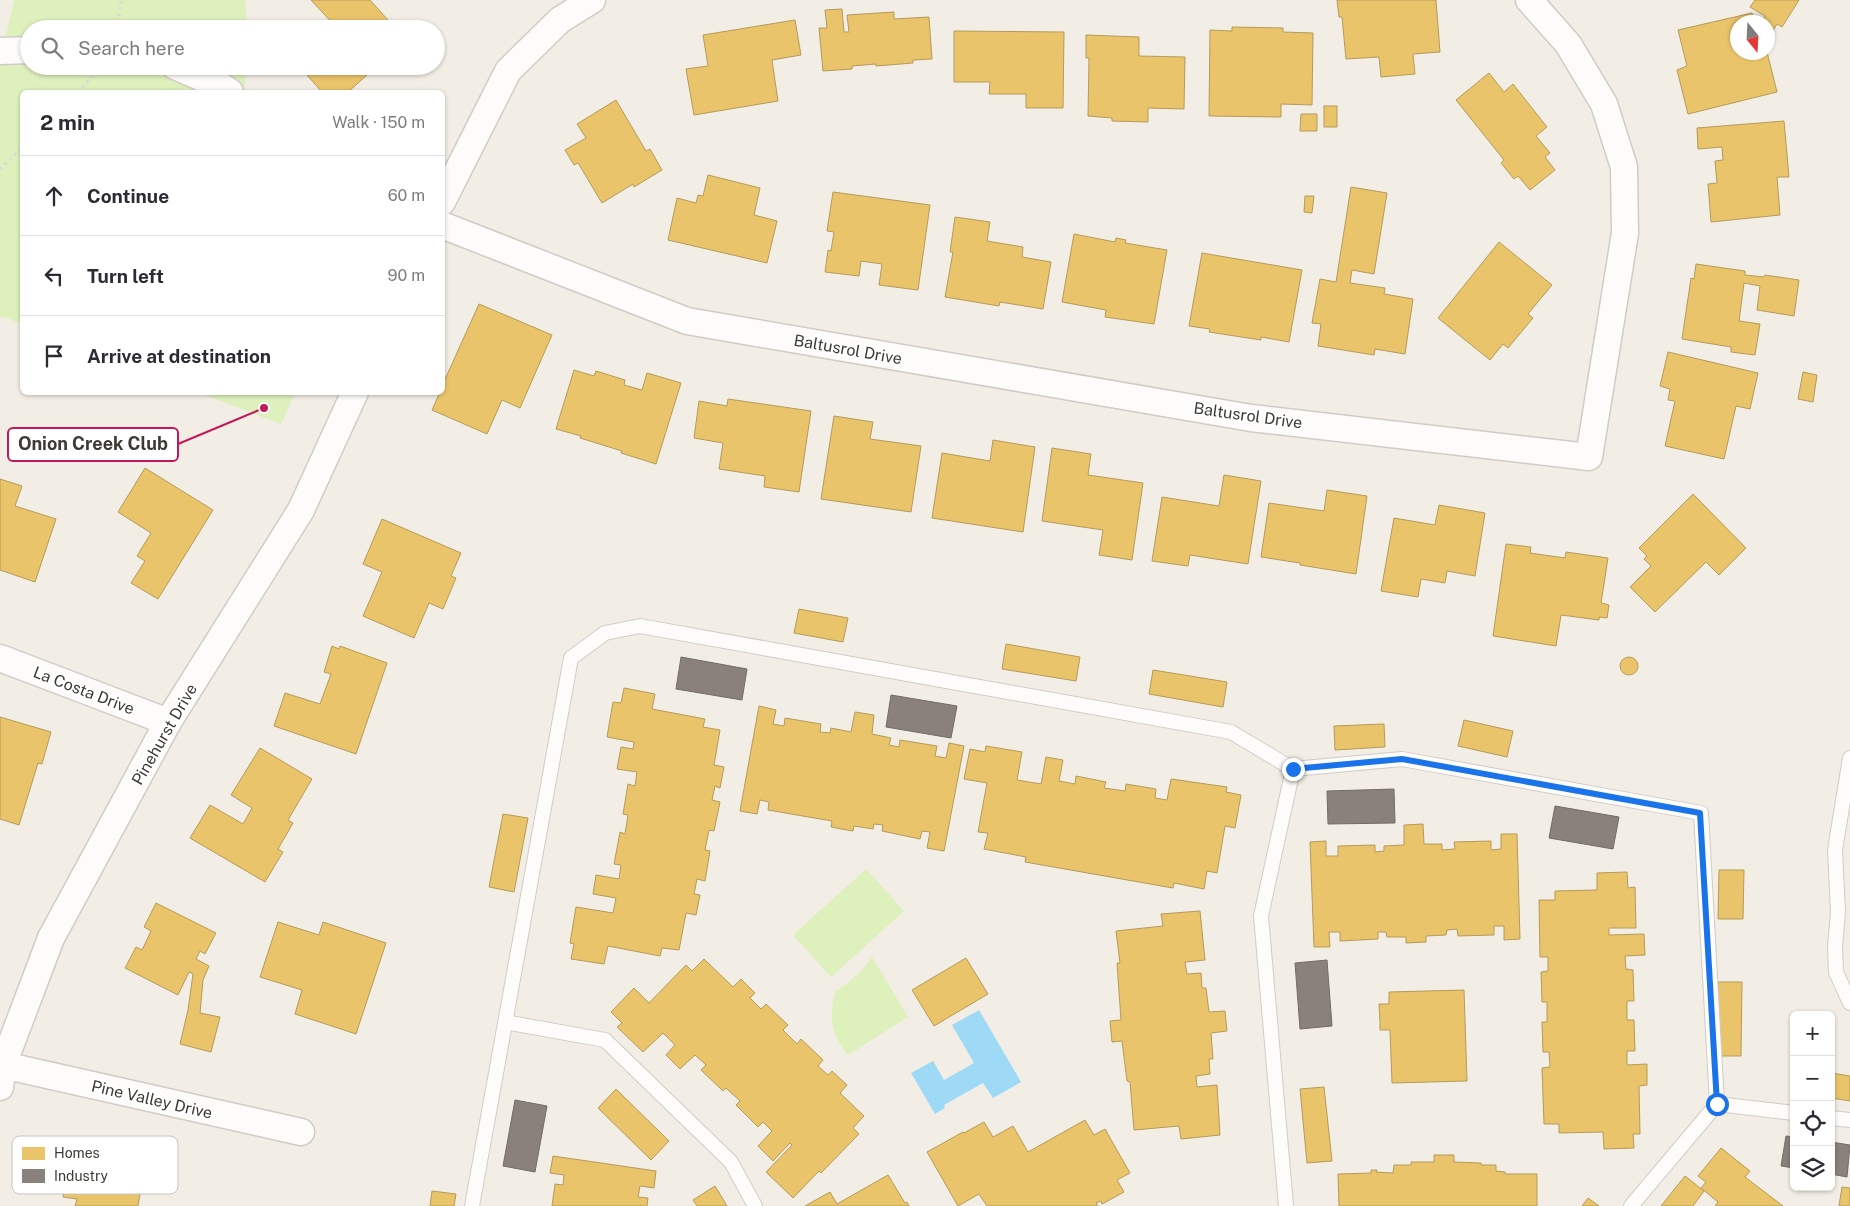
<!DOCTYPE html>
<html lang="en">
<head>
<meta charset="utf-8">
<style>
	:root { --surface:#fff; --page:#f2f2f3; --text:#2b2b33; --muted:#7c7c81; --line:#e1e1e2 }
	body { margin:0; font-family:"Public Sans",sans-serif; background:var(--page); color:var(--text) }
	.controls { position:absolute; right:15px; bottom:15px; display:grid; overflow:hidden; border-radius:8px; box-shadow:0 1px 4px #0004 }
	.controls button { width:45px; height:45px; display:grid; place-items:center; padding:0; border:0; border-bottom:1px solid var(--line); background:var(--surface); color:var(--text); font:25px sans-serif }
	.compass { position:absolute; left:1730px; top:15px; width:45px; height:45px; border-radius:50%; background:var(--surface); box-shadow:0 1px 4px #0004; rotate:162deg }
	.stop { position:absolute; width:15px; height:15px; margin:-11px; border:4px solid #1a73e8; border-radius:50%; background:#fff }
	.stop.end { background:#1a73e8; border-color:#fff; box-shadow:0 1px 5px #0008 }
	.list { margin:0; padding:0; list-style:none }
	h2 { display:flex; justify-content:space-between; align-items:center; height:65px; margin:0; padding:0 20px; font-size:21px }
	h2 small { font-size:16px; font-weight:400; color:var(--muted) }
	.list li { display:grid; grid-template-columns:32px 1fr auto; gap:15px; align-items:center; box-sizing:border-box; height:80px; padding:0 20px; border-top:1px solid var(--line) }
	.list b { display:block; font-size:19px; white-space:nowrap }
	.list em { font-size:16px; font-style:normal; color:var(--muted) }
	.icon { flex:none; width:28px; height:28px; fill:none; stroke:currentColor; stroke-width:2; stroke-linecap:round; stroke-linejoin:round }
	.map { position:relative; flex:none; width:1850px; height:1206px; overflow:hidden }
	.search { position:absolute; background:var(--surface); box-shadow:0 1px 4px #0004; left:20px; top:20px; width:425px; height:55px; display:flex; align-items:center; gap:12px; box-sizing:border-box; padding:0 18px; border-radius:28px; color:var(--muted); font-size:19px }
	.panel { position:absolute; background:var(--surface); box-shadow:0 1px 4px #0004; left:20px; top:90px; width:425px; height:305px; border-radius:8px }
	.map>svg:first-child { display:block }
	.green { fill:#def0bc }
	.water { fill:#9edaf5 }
	.homes { fill:#e9c46a; stroke:#b59b5a }
	.industry { fill:#8a817c; stroke:#736c66 }
	.lines { fill:none; stroke-linecap:round; stroke-linejoin:round }
	.service-casing { stroke:#d0ccc5; stroke-width:16 }
	.minor-casing { stroke:#d0ccc5; stroke-width:29 }
	.path { stroke:#dcdad7; stroke-width:3; stroke-dasharray:2.5 4; stroke-linecap:butt }
	.service { stroke:#fdfcfb; stroke-width:14 }
	.minor { stroke:#fdfcfb; stroke-width:26 }
	.route { stroke:#1a73e8; stroke-width:6 }
	.labels { text-anchor:middle; stroke-width:5; stroke-linejoin:round; paint-order:stroke }
	.street-label { font-size:16px; fill:#3d3a33; stroke:#fff }
	.key { fill:#fff; stroke:#c5c4c2; stroke-width:1 }
	.key-label { font-size:14px; fill:#3d3a33 }
	.leader { fill:none; stroke:#c2185b; stroke-width:2 }
	.callout-dot { fill:#c2185b; stroke:#fff; stroke-width:2 }
	.callout { fill:#fff; stroke:#c2185b; stroke-width:2 }
	.callout-label { font-size:18px; text-anchor:middle; font-weight:bold; fill:#3d3a33 }
</style>
</head>
<body>
<div class="map">
<svg width="1850" height="1206" viewBox="0 0 1850 1206">
	<rect width="100%" height="100%" fill="#f2eee5"/>
	<!-- green -->
	<g class="green">
		<path d="M14 0H245L247 29H29V66H248L243 92H22V324L7 318 0 317V63Z"/>
		<path d="M199 393 295 392V393L281 424Z"/>
		<path d="M866 869 904 911 831 977 793 935Z"/>
		<path d="M872 957 908 1017 848 1055C831 1036 829 1016 835 992 852 980 859 975 872 957Z"/>
	</g>
	<!-- water -->
	<path class="water" d="M979 1010 1021 1082 993 1098 983 1083 944 1105 945 1108 935 1114 911 1073 933 1061 944 1080 974 1063 952 1025Z"/>
	<!-- homes -->
	<g class="homes">
		<path d="M311 0H370L396 29H334L336 27Z"/>
		<path d="M1337 0H1436L1440 52 1413 54 1415 74 1381 77 1379 57 1346 59 1342 17H1339Z"/>
		<path d="M1755 0H1799L1782 27 1777 24 1768 39V22H1761L1765 16 1750 7Z"/>
		<path d="M842 9 844 32H849L847 15 894 12V19L929 17 932 59 913 60V63L876 66V64L852 66V69L823 71 819 28H827L825 10Z"/>
		<path d="M1752 13 1754 22H1738V52H1767L1777 92 1688 114 1677 70 1687 66 1678 30Z"/>
		<path d="M795 20 801 55 772 60 778 101 694 115 686 69 708 66 703 35Z"/>
		<path d="M1232 27 1283 28V32L1313 33 1312 105 1281 104V117L1209 116 1210 30 1232 31Z"/>
		<path d="M954 31 1064 32 1063 108H1026V94H989L990 82H954Z"/>
		<path d="M1086 35 1139 37V56L1185 57 1184 109 1148 108V122L1112 121V118L1088 116 1089 58H1086Z"/>
		<path d="M299 66H377L348 92H322Z"/>
		<path d="M1489 73 1504 92 1513 84 1547 127 1536 136 1550 153 1545 157 1555 170 1530 190 1518 176 1514 179 1501 163 1504 160 1456 100Z"/>
		<path d="M616 100 646 151 650 149 662 170 634 187 633 184 602 203 578 163 574 165 565 150 586 138 577 124Z"/>
		<rect x="1324" y="106" width="13" height="21"/>
		<path d="M1301 114H1317V131H1300Z"/>
		<path d="M1784 121 1789 177H1777L1780 215 1711 222 1708 184 1717 183 1715 161 1723 160 1722 147 1698 149 1697 128Z"/>
		<path d="M708 175 760 188 754 215 777 221 767 263 668 240 677 198 696 203 698 195 703 196Z"/>
		<path d="M1351 187 1387 193 1374 274 1352 270 1350 283 1385 288 1384 294 1413 299 1405 354 1375 349 1374 355 1318 346 1321 324 1312 323 1320 279 1336 282Z"/>
		<path d="M833 192 930 205 918 290 879 285 882 264 861 261 859 276 825 272 828 250 831 251 834 232 827 231Z"/>
		<path d="M1305 196H1314L1312 213 1304 212Z"/>
		<path d="M955 217 990 222 987 241 1023 247 1022 257 1051 262 1043 309 1000 302 999 306 945 297 953 252H950Z"/>
		<path d="M1074 234 1115 242 1116 238 1126 240 1125 243 1167 250 1154 324 1105 317 1106 310 1062 302Z"/>
		<path d="M1499 242 1552 285 1528 314 1533 318 1508 348 1503 344 1490 360 1438 318Z"/>
		<path d="M1202 253 1302 270 1289 342 1261 337V340L1209 332 1210 329 1189 326Z"/>
		<path d="M1696 264 1745 271V275L1764 277 1765 275 1799 280 1794 316 1757 310 1760 286 1744 283 1739 321 1760 324 1755 355 1731 352V347L1682 339 1691 278 1694 279Z"/>
		<path d="M479 304 552 335 520 408 502 400 487 434 432 410 440 392H442V386Z"/>
		<path d="M1668 352 1758 373 1750 409 1736 406 1724 459 1665 446 1675 401 1668 400 1670 389 1660 386Z"/>
		<path d="M574 370 594 376 596 371 625 380 624 385 642 390 647 373 681 383 656 464 621 453 622 451 580 438 581 436 556 429Z"/>
		<path d="M1803 372 1817 375 1813 402 1798 399Z"/>
		<path d="M728 399 811 411 799 492 764 487 765 476 719 469 723 443 694 438 699 401 727 406Z"/>
		<path d="M834 416 873 422 870 439 921 446 911 512 821 499Z"/>
		<path d="M993 440 1035 447 1023 532 932 518 942 453 990 461Z"/>
		<path d="M1052 448 1091 454 1088 475 1143 483 1132 560 1099 555 1103 530 1042 521Z"/>
		<path d="M145 468 213 510 158 599 131 583 145 561 137 556 151 533 118 512Z"/>
		<path d="M1224 475 1261 481 1248 564 1190 555 1188 566 1152 561 1162 497 1219 506Z"/>
		<path d="M0 479 22 486 15 506 56 519 35 582 0 570Z"/>
		<path d="M1327 490 1367 496 1356 574 1300 565V563L1261 557 1269 503 1324 511Z"/>
		<path d="M1693 494 1746 548 1719 575 1706 562 1655 612 1630 587 1651 566 1644 559 1647 556 1639 548Z"/>
		<path d="M1439 505 1485 513 1475 576 1447 571 1445 583 1421 579 1418 597 1381 591 1394 518 1435 525Z"/>
		<path d="M382 519 461 553 451 576 456 578 443 609 429 603 414 638 363 616 382 572 363 564Z"/>
		<path d="M1506 544 1531 547 1530 553 1565 558 1566 552 1608 558 1601 603 1609 605 1607 618 1599 617V620L1561 615 1556 646 1493 636Z"/>
		<path d="M799 609 848 618 843 642 794 633Z"/>
		<path d="M1006 644 1080 657 1076 681 1002 669Z"/>
		<path d="M332 646 339 649 340 646 387 663 356 754 274 726 285 693 320 704 331 674 324 672Z"/>
		<circle cx="1629" cy="666" r="9"/>
		<path d="M1153 670 1227 682 1223 707 1149 694Z"/>
		<path d="M624 688 655 694 652 709 705 719 703 727 720 730 714 765 724 767 720 788 715 786 712 800 720 802 714 831 709 830 705 850 710 851 705 881 697 879 694 894 700 895 696 915 686 913 679 950 662 948 660 956 608 946 604 964 571 959 574 944 570 943 576 907 613 913 616 898 593 894 596 875 619 879 621 865 614 864 620 832 625 834 628 815 623 814 628 784 635 786 637 772 617 769 621 747 633 749 634 742 607 737 613 702 621 703Z"/>
		<path d="M759 706 776 710 773 724 784 726 785 718 821 724 820 732 830 733 831 728 851 732 855 712 874 715 872 734 891 738 889 745 899 747 900 740 937 746 935 756 946 758 949 743 964 746 944 851 927 848 930 832 922 831 920 839 882 831 883 825 874 824 873 829 854 826 853 831 841 829 831 827 832 821 768 810 769 802 760 800 757 814 740 811Z"/>
		<path d="M0 717 51 732 42 764 38 763 19 825 0 819Z"/>
		<path d="M1464 720 1513 731 1507 757 1458 746Z"/>
		<path d="M1384 724 1385 747 1335 750 1334 726Z"/>
		<path d="M986 746 1022 752 1017 780 1041 784 1046 757 1063 760 1059 781 1075 784 1076 776 1106 782 1104 788 1125 791 1126 784 1156 789 1155 798 1167 800 1171 779 1227 787 1226 792 1241 795 1235 828 1225 826 1217 873 1207 871 1204 889 1174 883 1173 888 1025 862 1026 857 984 849 988 833 978 832 987 783 964 779 970 749 985 752Z"/>
		<path d="M260 748 312 779 288 820 293 823 278 849 283 852 265 882 190 838 210 805 243 824 252 808 231 795Z"/>
		<path d="M503 814 528 818 514 892 489 887Z"/>
		<path d="M1423 824 1424 844H1442V850L1455 849 1454 842 1491 841V850L1501 849V834H1517L1520 939 1504 940V926H1494V935L1458 936 1457 929 1447 930 1446 935 1426 936V942L1406 943V937H1387L1386 932H1378V939L1340 941V932H1329L1330 947H1314L1310 842 1326 841V856H1338V846L1375 845V852L1384 851V846L1404 845V825Z"/>
		<path d="M1719 870H1744L1743 919H1718Z"/>
		<path d="M1627 872 1628 888 1635 887 1636 928H1609V935L1644 934 1645 955 1625 956 1626 969 1633 970 1634 1001H1627V1020H1634L1635 1051H1627V1065L1647 1064V1085L1639 1086 1640 1134H1633L1634 1148 1604 1149 1603 1132 1559 1133V1124H1544L1542 1068 1550 1067 1549 1052H1543L1542 1022H1547V1002H1542L1541 972 1548 971V957H1540L1539 900H1555V891L1597 890V873Z"/>
		<path d="M156 903 216 933 205 954 200 951 196 959 209 966 203 980 200 1013 220 1017 211 1052 180 1044 188 1010 193 974 189 972 178 995 125 968 136 947 142 950 151 931 144 927Z"/>
		<path d="M1200 911 1205 960 1185 962 1187 974 1201 973 1202 988H1206L1209 1012 1225 1011 1227 1031 1211 1033 1213 1059H1209L1210 1074 1196 1076 1197 1087 1217 1085 1220 1135 1181 1139 1179 1126 1134 1130 1130 1082 1127 1081 1122 1041 1112 1042 1110 1021 1121 1020 1117 963H1120L1116 931 1163 926 1161 914Z"/>
		<path d="M278 922 319 935 323 922 386 943 356 1034 295 1014 302 990 260 977Z"/>
		<path d="M966 958 988 994 934 1026 912 990Z"/>
		<path d="M704 959 733 987 741 979 755 993 750 998 761 1009 766 1004 788 1025 783 1030 797 1044 801 1039 823 1060 818 1066 828 1075 832 1071 847 1085 840 1093 864 1116 853 1128 859 1134 821 1173 819 1171 793 1198 766 1172 792 1145 790 1143 773 1161 758 1146 772 1131 763 1122 758 1127 736 1105 740 1101 726 1088 723 1091 701 1070 706 1065 695 1055 680 1069 666 1055 675 1045 663 1033 643 1052 617 1027 622 1023 611 1012 634 988 649 1003 686 965 692 971Z"/>
		<path d="M1718 982H1742L1741 1056H1717Z"/>
		<path d="M1464 990 1467 1081 1392 1083 1390 1030H1380V1022L1379 1004H1389V992Z"/>
		<path d="M1831 1073 1850 1076V1101L1831 1098Z"/>
		<path d="M1324 1087 1332 1161 1307 1163 1300 1089Z"/>
		<path d="M616 1089 669 1141 651 1160 598 1108Z"/>
		<path d="M1085 1120 1094 1135 1105 1129 1130 1173 1117 1180 1124 1192 1102 1204 1101 1201 1096 1203 1098 1206H987L979 1194 958 1206 927 1152 963 1132 964 1133 984 1122 993 1137 1013 1126 1028 1152Z"/>
		<path d="M66 1145 133 1158 132 1162 145 1165 138 1206H75L77 1199 63 1197 65 1187 58 1185Z"/>
		<path d="M1721 1148 1750 1171 1745 1177 1783 1206H1715L1718 1202 1701 1188 1706 1182 1698 1176Z"/>
		<path d="M1434 1155H1454V1162L1481 1163V1165H1496V1171L1505 1172V1174H1537V1206H1339L1338 1174 1371 1173V1170H1377L1376 1172 1393 1173 1394 1165H1411V1162H1434Z"/>
		<path d="M553 1156 656 1171 654 1188 640 1186 638 1197 648 1198 647 1206H552L555 1184 563 1185 564 1175 550 1173Z"/>
		<path d="M888 1175 905 1203 907 1202 909 1206H805L830 1192 837 1204Z"/>
		<path d="M1685 1176 1704 1191 1693 1206H1661Z"/>
		<path d="M715 1186 727 1206H697L693 1200Z"/>
		<path d="M1842 1187 1850 1188V1206H1839Z"/>
		<path d="M432 1191 456 1194 454 1206H430Z"/>
		<path d="M1588 1198 1599 1206H1582Z"/>
	</g>
	<!-- industry -->
	<g class="industry">
		<path d="M681 657 747 669 742 700 676 689Z"/>
		<path d="M891 695 957 706 951 738 886 727Z"/>
		<path d="M1394 789 1395 823 1328 824 1327 791Z"/>
		<path d="M1555 806 1619 817 1613 849 1549 838Z"/>
		<path d="M1327 960 1332 1026 1300 1029 1295 963Z"/>
		<path d="M515 1100 547 1106 535 1172 503 1166Z"/>
		<path d="M1786 1136 1794 1137V1168L1781 1166Z"/>
		<path d="M1831 1142 1850 1145 1847 1177 1831 1174Z"/>
	</g>
	<g class="lines">
		<!-- service casing -->
		<g class="service-casing">
			<g id="service">
				<path d="M1850 758 1835 850 1838 912 1835 947 1836 972 1850 1003"/>
				<path d="M505 1022 605 1040 731 1162 755 1206"/>
				<path d="M1831 1118 1850 1120"/>
				<path d="M472 1206 571 658 605 633 640 626 1231 732 1293 769"/>
				<path d="M1286 1206 1261 916 1293 769 1402 759 1701 813 1717 1104"/>
				<path d="M1631 1206 1717 1104 1794 1113"/>
			</g>
		</g>
		<!-- minor casing -->
		<g class="minor-casing">
			<g id="minor">
				<path d="M0 51 29 50"/>
				<path d="M175 66 221 86 230 92"/>
				<path d="M442 202 508 71 560 20 592 0"/>
				<path d="M442 225 687 321 1251 418 1589 457 1625 233 1624 167 1604 104 1568 44 1529 0"/>
				<path d="M0 658 168 722"/>
				<path d="M3 1065 301 1132"/>
				<path d="M0 1087 3 1065 51 938 168 722 301 510 355 392"/>
			</g>
		</g>
		<!-- path -->
		<g class="path">
			<path d="M117 29 121 0"/>
			<path d="M78 92 101 67"/>
			<path d="M0 169 22 148"/>
		</g>
		<!-- service -->
		<use href="#service" class="service"/>
		<!-- minor -->
		<use href="#minor" class="minor"/>
	</g>
	<g class="lines">
		<!-- route -->
		<path class="route" d="M1293 769 1402 759 1700 813 1717 1104"/>
	</g>
	<g class="labels">
		<!-- street labels -->
		<g class="street-label">
			<text transform="translate(848 349) rotate(10)" y="6">Baltusrol Drive</text>
			<text transform="translate(1248 415) rotate(8)" y="6">Baltusrol Drive</text>
			<text transform="translate(84 690) rotate(21)" y="6">La Costa Drive</text>
			<text transform="translate(164 734) rotate(-60)" y="6">Pinehurst Drive</text>
			<text transform="translate(152 1099) rotate(13)" y="6">Pine Valley Drive</text>
		</g>
	</g>
	<!-- legend -->
	<rect x="12" y="1136" width="166" height="58" rx="8" class="key"/>
	<rect x="22" y="1147" width="23" height="13" fill="#e9c46a"/>
	<rect x="22" y="1169" width="23" height="14" fill="#8a817c"/>
	<g class="key-label">
		<text x="54" y="1158">Homes</text>
		<text x="54" y="1181">Industry</text>
	</g>
	<!-- callouts -->
	<path class="leader" d="M264 408L178 444"/>
	<circle class="callout-dot" cx="264" cy="408" r="5"/>
	<rect class="callout" x="8" y="428" width="170" height="33" rx="5"/>
	<g class="callout-label">
		<text x="93" y="450">Onion Creek Club</text>
	</g>
</svg>
<div class="controls">
<button>+</button>
<button>−</button>
<button><svg class="icon" aria-label="locate" viewBox="0 0 24 24"><circle cx="12" cy="12" r="6"/><path d="M12 2v4M12 18v4M2 12h4M18 12h4"/></svg></button>
<button><svg class="icon" aria-label="layers" viewBox="0 0 24 24"><path d="M12 4l9 5-9 5-9-5zM3 14l9 5 9-5"/></svg></button>
</div>
<svg class="compass" viewBox="-18 -18 36 36"><path d="M0-13l5 13h-10z" fill="#e53935"/><path d="M0 13l5-13h-10z" fill="#7c7c81"/></svg>
<div class="stop" style="left:1717px;top:1104px"></div>
<div class="stop end" style="left:1293px;top:769px"></div>
<div class="search"><svg class="icon" aria-label="search" viewBox="0 0 24 24"><circle cx="10" cy="10" r="6"/><path d="M15 15l6 6"/></svg>Search here</div>
<section class="panel">
<h2>2 min<small>Walk · 150 m</small></h2>
<ul class="list">
<li><svg class="icon" aria-label="ahead" viewBox="0 0 24 24"><path d="M12 20V5M6 11l6-6 6 6"/></svg><div><b>Continue</b></div><em>60 m</em></li>
<li><svg class="icon" aria-label="left" viewBox="0 0 24 24"><path d="M17 20v-9H6M10 6l-5 5 5 5"/></svg><div><b>Turn left</b></div><em>90 m</em></li>
<li><svg class="icon" aria-label="arrive" viewBox="0 0 24 24"><path d="M6 21V4h12l-3 4 3 4H6"/></svg><div><b>Arrive at destination</b></div></li>
</ul>
</section>
</div>
</body>
</html>
